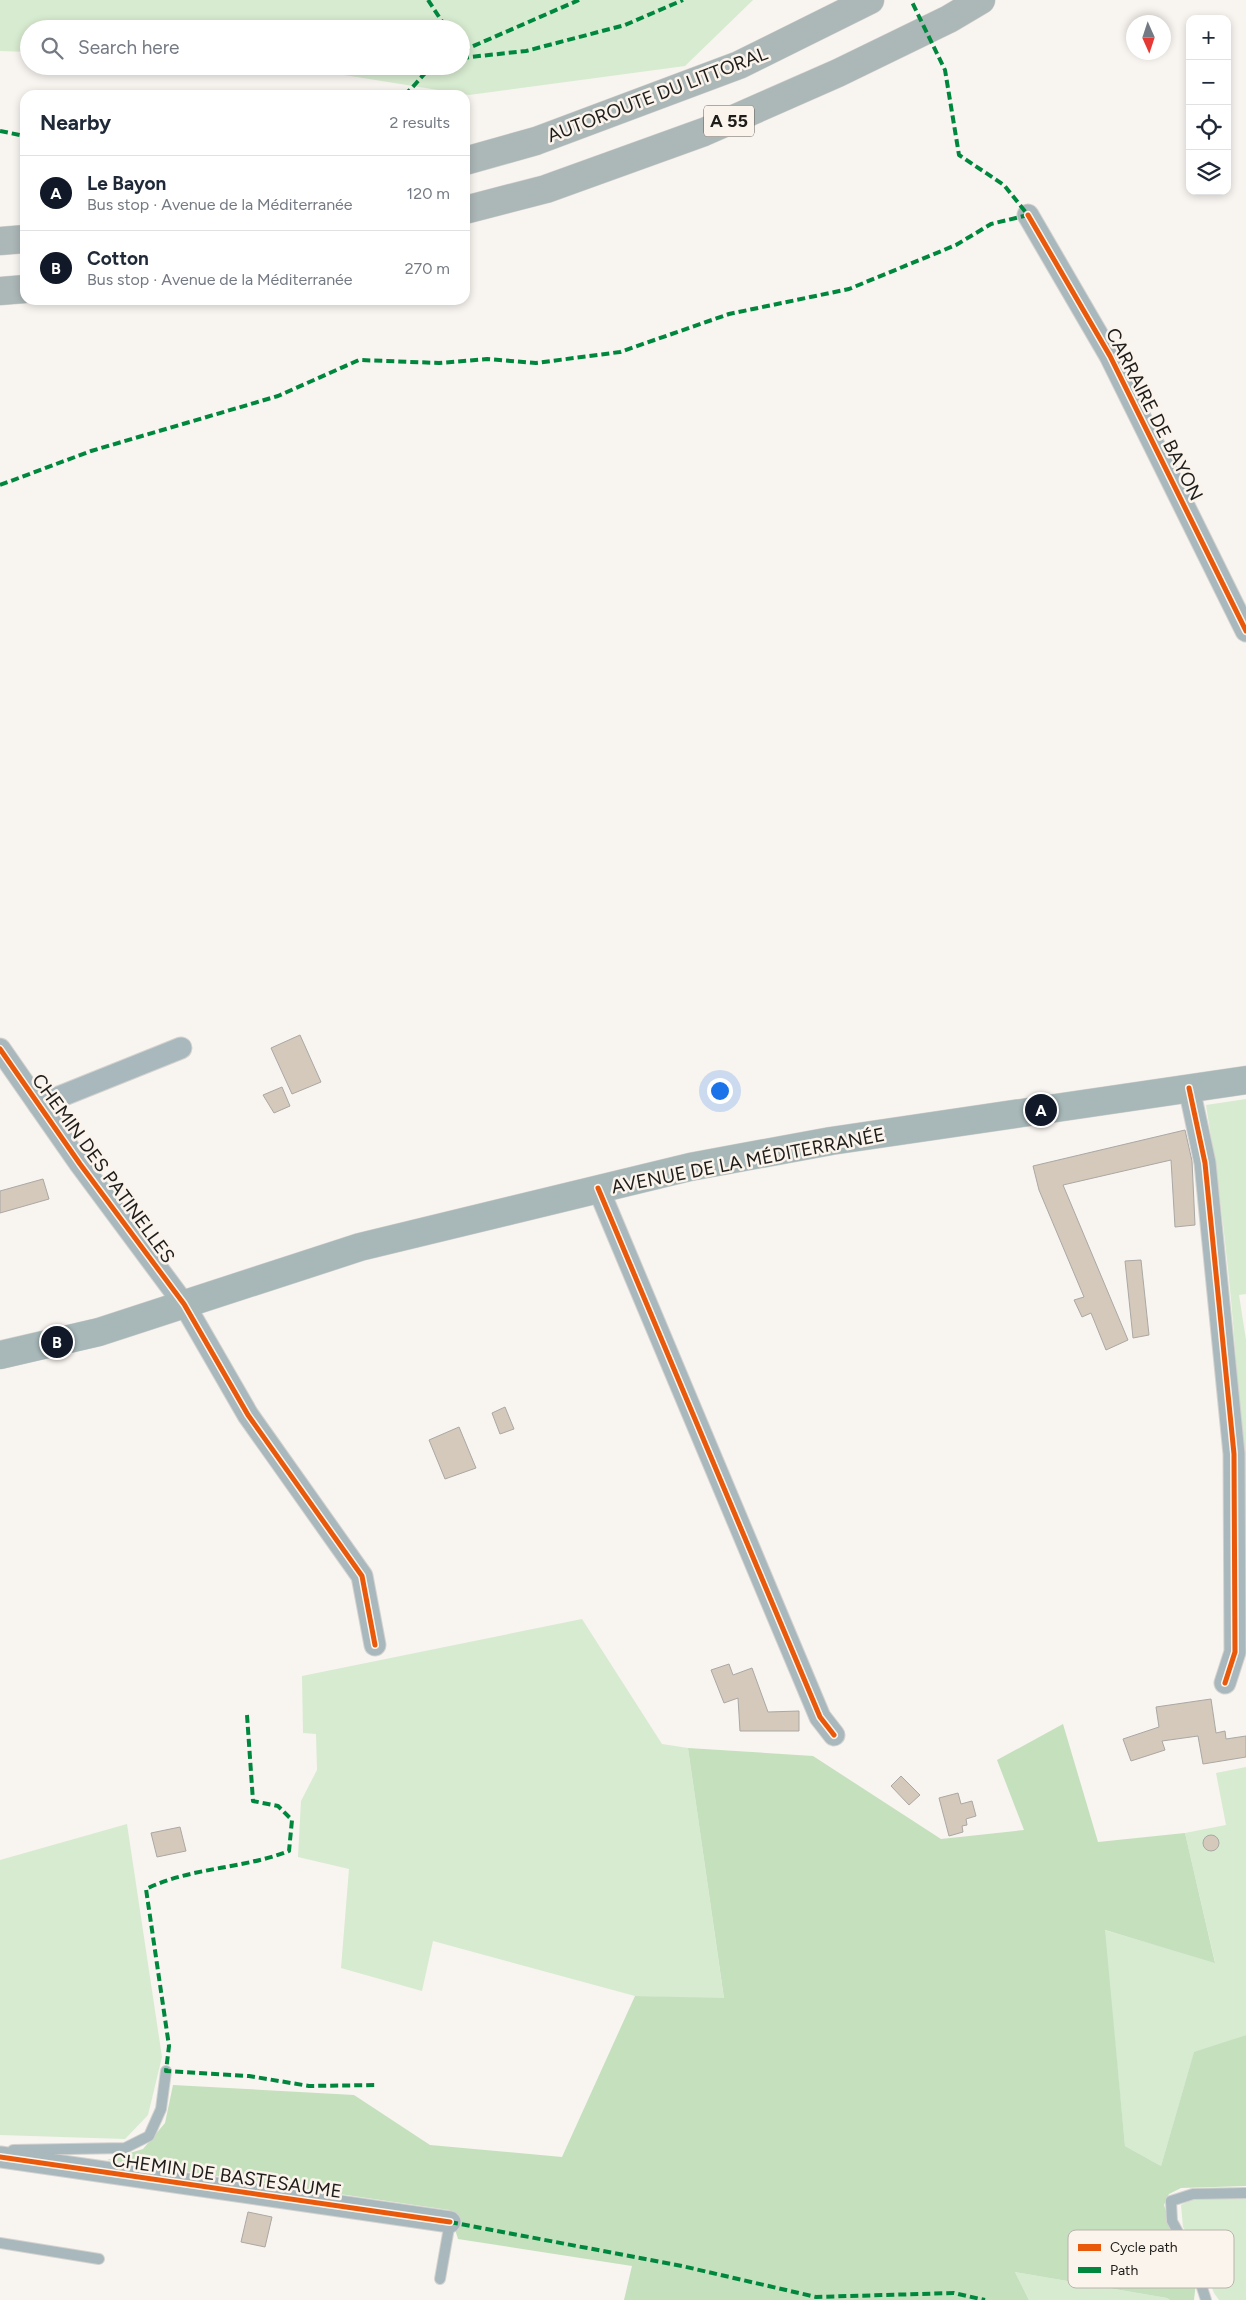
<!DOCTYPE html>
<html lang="en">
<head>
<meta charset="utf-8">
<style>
	:root { --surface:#fff; --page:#f6f6f7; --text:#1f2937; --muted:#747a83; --line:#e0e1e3; --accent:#111827 }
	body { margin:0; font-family:Figtree,sans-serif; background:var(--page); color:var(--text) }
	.controls { position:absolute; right:15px; top:15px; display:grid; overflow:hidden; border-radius:10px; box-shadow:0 2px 8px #0003 }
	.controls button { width:45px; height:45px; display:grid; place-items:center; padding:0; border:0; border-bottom:1px solid var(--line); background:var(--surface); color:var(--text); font:25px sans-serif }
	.compass { position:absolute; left:1126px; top:15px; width:45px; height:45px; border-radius:50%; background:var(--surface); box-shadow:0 2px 8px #0003; rotate:177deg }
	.you { position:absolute; left:719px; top:1090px; width:18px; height:18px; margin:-12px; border:4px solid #fff; border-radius:50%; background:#1a73e8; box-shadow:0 0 0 8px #1a73e833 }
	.badge { display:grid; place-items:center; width:32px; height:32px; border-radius:50%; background:var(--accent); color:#fff; font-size:16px; font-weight:700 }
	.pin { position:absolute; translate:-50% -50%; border:2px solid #fff; box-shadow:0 1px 5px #0006 }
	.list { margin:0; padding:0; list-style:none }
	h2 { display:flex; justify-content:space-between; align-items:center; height:65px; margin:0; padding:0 20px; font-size:21px }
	h2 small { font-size:16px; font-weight:400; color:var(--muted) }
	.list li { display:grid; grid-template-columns:32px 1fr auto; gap:15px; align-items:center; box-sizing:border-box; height:75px; padding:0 20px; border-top:1px solid var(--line) }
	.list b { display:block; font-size:19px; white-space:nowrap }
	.list p { margin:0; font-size:16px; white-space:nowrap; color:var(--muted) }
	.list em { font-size:16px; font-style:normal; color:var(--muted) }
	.icon { flex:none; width:28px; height:28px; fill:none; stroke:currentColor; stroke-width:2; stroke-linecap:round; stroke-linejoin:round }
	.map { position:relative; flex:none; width:1246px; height:2300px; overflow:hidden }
	.search { position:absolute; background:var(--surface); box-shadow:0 2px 8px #0003; left:20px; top:20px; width:450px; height:55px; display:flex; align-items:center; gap:12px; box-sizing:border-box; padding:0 18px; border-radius:28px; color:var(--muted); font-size:19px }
	.panel { position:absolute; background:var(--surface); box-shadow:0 2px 8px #0003; left:20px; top:90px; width:450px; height:215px; border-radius:15px }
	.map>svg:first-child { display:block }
	.green { fill:#d7ebd0 }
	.forest { fill:#c5e0bd }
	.building { fill:#d4c9ba; stroke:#aaa8a5 }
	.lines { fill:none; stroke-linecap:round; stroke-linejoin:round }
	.lane-casing { stroke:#d4d2cf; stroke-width:12 }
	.street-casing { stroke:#d4d2cf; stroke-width:23 }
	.secondary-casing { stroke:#d4d2cf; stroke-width:29 }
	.highway-casing { stroke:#d4d2cf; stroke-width:29 }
	.lane { stroke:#a8b8bc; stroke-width:10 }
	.street { stroke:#a8b8bc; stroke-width:21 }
	.secondary { stroke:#a8b8b9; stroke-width:28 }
	.highway { stroke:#acb7b7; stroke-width:28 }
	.quiet { stroke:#00873e; stroke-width:4; stroke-dasharray:8 4; stroke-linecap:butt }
	.cycleway-casing { stroke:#fbf4ec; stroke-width:8 }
	.cycleway { stroke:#e8590c; stroke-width:5 }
	.labels { text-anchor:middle; stroke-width:5; stroke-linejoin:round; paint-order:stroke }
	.shield { fill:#fbf4ec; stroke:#615e59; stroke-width:1 }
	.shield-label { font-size:18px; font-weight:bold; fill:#1f1d1a }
	.street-label { font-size:19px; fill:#1f1d1a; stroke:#fbf4ec }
	.key { fill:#fbf4ec; stroke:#b9b4ad; stroke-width:1 }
	.key-label { font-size:14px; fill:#1f1d1a }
</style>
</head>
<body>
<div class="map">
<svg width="1246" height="2300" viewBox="0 0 1246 2300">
	<rect width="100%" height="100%" fill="#f8f4f0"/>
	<!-- green -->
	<g class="green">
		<path d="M0 0H753L685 66 469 95 288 66H461V29H29V52L0 51Z"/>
		<path d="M1246 1099V1294L1239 1295 1246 1340V1552C1241 1403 1231 1253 1206 1105Z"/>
		<path d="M582 1619 662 1744 688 1748 724 1999 635 1996 433 1941 422 1991 341 1968 349 1869 298 1857 301 1801 317 1770 316 1734 303 1733 302 1676Z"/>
		<path d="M1246 1767V2035L1194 2053 1161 2166 1125 2146 1104 1930 1215 1962 1185 1833 1226 1825 1216 1773Z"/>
		<path d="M127 1824 162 2057 148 2115 125 2139 0 2135V1860Z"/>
		<path d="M1192 2199H1246V2300H1219L1214 2293 1197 2248 1183 2227 1181 2205Z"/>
		<path d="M1015 2272 1167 2298 1170 2300H1029Z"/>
	</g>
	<!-- forest -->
	<path class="forest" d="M1063 1724 1098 1842 1185 1833 1215 1963 1105 1930 1125 2146 1161 2166 1194 2052 1246 2035V2186L1181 2188 1169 2194 1164 2205 1173 2232 1196 2282 1194 2300H1170L1167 2298 1015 2272 1029 2300H624L632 2266 458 2239 449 2210 107 2160 143 2149 165 2123 173 2085 354 2095 430 2145 562 2157 635 1996 724 1998 688 1748 813 1756 941 1839 1024 1830 997 1760Z"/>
	<!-- building -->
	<g class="building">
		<path d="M300 1035 321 1082 292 1094 271 1048Z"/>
		<path d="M282 1087 290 1106 274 1113 263 1095Z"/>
		<path d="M1185 1130 1192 1161 1195 1225 1175 1227 1171 1160 1063 1185 1128 1340 1106 1350 1091 1313 1082 1317 1074 1300 1084 1297 1039 1190 1033 1166Z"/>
		<path d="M43 1179 49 1199 0 1213V1191Z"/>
		<path d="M1141 1260 1149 1335 1133 1338 1125 1261Z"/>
		<path d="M505 1407 514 1429 500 1434 492 1413Z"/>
		<path d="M459 1427 476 1468 445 1479 429 1440Z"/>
		<path d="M729 1664 733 1675 752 1668 768 1712 799 1711V1731H740L738 1698 724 1703 711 1670Z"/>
		<path d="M1211 1699 1216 1733 1225 1731 1226 1739 1246 1736V1757L1203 1764 1198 1736 1162 1741 1165 1750 1131 1761 1123 1739 1159 1727 1156 1707Z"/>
		<path d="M901 1776 920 1795 909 1805 891 1786Z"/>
		<path d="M958 1793 961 1804 972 1801 976 1816 966 1819 967 1825 962 1826 963 1832 949 1836 939 1798Z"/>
		<path d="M180 1827 186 1851 157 1857 151 1833Z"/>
		<circle cx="1211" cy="1843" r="8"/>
		<path d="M248 2212 272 2217 265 2247 241 2242Z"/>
	</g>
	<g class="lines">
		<!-- lane casing -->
		<g class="lane-casing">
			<g id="lane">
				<path d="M13 2150 125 2148 149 2136 161 2109 166 2071"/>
				<path d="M0 2243 99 2259"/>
				<path d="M440 2279 450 2222"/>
				<path d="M1206 2300 1194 2262 1172 2221 1171 2201 1193 2194 1246 2193"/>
			</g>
		</g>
		<!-- street casing -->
		<g class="street-casing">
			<g id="street">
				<path d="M1028 215 1110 356 1246 631"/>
				<path d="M0 1049 80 1164 184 1304 248 1415 362 1576 375 1645"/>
				<path d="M1189 1088 1205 1163 1234 1454 1235 1652 1225 1683"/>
				<path d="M39 1105 181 1048"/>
				<path d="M598 1188 820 1717 834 1735"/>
				<path d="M0 2157 450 2222"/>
			</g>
		</g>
		<!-- secondary casing -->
		<g class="secondary-casing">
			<path id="secondary" d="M0 1355 99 1332 360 1247 690 1167 831 1141 1246 1080"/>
		</g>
		<!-- highway casing -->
		<g class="highway-casing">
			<g id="highway">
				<path d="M465 161 536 141 739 65 870 0"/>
				<path d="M465 210 546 189 704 132 838 73 949 19 981 0"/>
				<path d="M0 241 25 239"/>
				<path d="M0 291 25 289"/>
			</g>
		</g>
		<!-- lane -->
		<use href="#lane" class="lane"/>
		<!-- street -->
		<use href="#street" class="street"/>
		<!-- secondary -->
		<use href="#secondary" class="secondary"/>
		<!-- highway -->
		<use href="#highway" class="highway"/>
		<!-- quiet -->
		<g class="quiet">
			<path d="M428 0 447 29"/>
			<path d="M462 51 579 0"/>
			<path d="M461 58 526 51 625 25 683 0"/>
			<path d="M404 95C415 87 421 75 433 66"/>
			<path d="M0 131 25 136"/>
			<path d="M0 485 91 451 278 396 359 360 439 363 487 359 536 363 620 352 729 314 849 289 956 245 991 224 1028 215 1004 185 959 155 945 70 911 0"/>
			<path d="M247 1715 253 1801 278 1806 292 1820 289 1851C243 1869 191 1867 146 1889L169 2046 166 2071 249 2076 309 2086 377 2085"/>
			<path d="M450 2222 682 2266 816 2297 954 2293 985 2300"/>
		</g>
		<!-- cycleway casing -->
		<g class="cycleway-casing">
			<g id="cycleway">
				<path d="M1028 215 1110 356 1246 631"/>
				<path d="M0 1049 80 1164 184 1304 248 1415 362 1576 375 1645"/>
				<path d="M1189 1088 1205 1163 1234 1454 1235 1652 1225 1683"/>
				<path d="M598 1188 820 1717 834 1735"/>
				<path d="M0 2157 450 2222"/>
			</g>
		</g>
		<!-- cycleway -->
		<use href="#cycleway" class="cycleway"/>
	</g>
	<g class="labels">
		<!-- shield labels -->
		<rect class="shield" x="704" y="105.5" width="50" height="31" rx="4"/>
		<g class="shield-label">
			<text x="729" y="127">A 55</text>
		</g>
		<!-- street labels -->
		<g class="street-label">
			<text transform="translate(657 94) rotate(-21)" y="7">AUTOROUTE DU LITTORAL</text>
			<text transform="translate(1155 414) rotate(63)" y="7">CARRAIRE DE BAYON</text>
			<text transform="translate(748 1160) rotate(-11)" y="7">AVENUE DE LA MÉDITERRANÉE</text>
			<text transform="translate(104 1168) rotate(54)" y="7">CHEMIN DES PATINELLES</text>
			<text transform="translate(227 2175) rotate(8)" y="7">CHEMIN DE BASTESAUME</text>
		</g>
	</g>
	<!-- legend -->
	<rect x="1068" y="2230" width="166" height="58" rx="8" class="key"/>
	<rect x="1078" y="2244" width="23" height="7" fill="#e8590c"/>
	<rect x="1078" y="2267" width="23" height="6" fill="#00873e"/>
	<g class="key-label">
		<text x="1110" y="2252">Cycle path</text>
		<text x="1110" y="2275">Path</text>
	</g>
</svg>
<div class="controls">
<button>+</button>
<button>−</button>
<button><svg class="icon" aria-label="locate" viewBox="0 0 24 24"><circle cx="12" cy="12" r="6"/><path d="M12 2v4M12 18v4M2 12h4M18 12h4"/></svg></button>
<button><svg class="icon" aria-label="layers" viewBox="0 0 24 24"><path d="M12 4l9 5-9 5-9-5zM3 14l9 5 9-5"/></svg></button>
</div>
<svg class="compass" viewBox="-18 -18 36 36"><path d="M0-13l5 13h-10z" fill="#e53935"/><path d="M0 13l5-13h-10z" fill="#747a83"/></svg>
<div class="you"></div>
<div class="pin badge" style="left:1041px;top:1110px">A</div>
<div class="pin badge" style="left:57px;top:1342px">B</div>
<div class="search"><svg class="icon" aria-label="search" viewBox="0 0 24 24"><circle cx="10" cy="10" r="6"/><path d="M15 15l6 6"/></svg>Search here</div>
<section class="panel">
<h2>Nearby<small>2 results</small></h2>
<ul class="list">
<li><span class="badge">A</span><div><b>Le Bayon</b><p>Bus stop · Avenue de la Méditerranée</p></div><em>120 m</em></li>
<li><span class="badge">B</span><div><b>Cotton</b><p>Bus stop · Avenue de la Méditerranée</p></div><em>270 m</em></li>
</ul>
</section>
</div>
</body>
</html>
